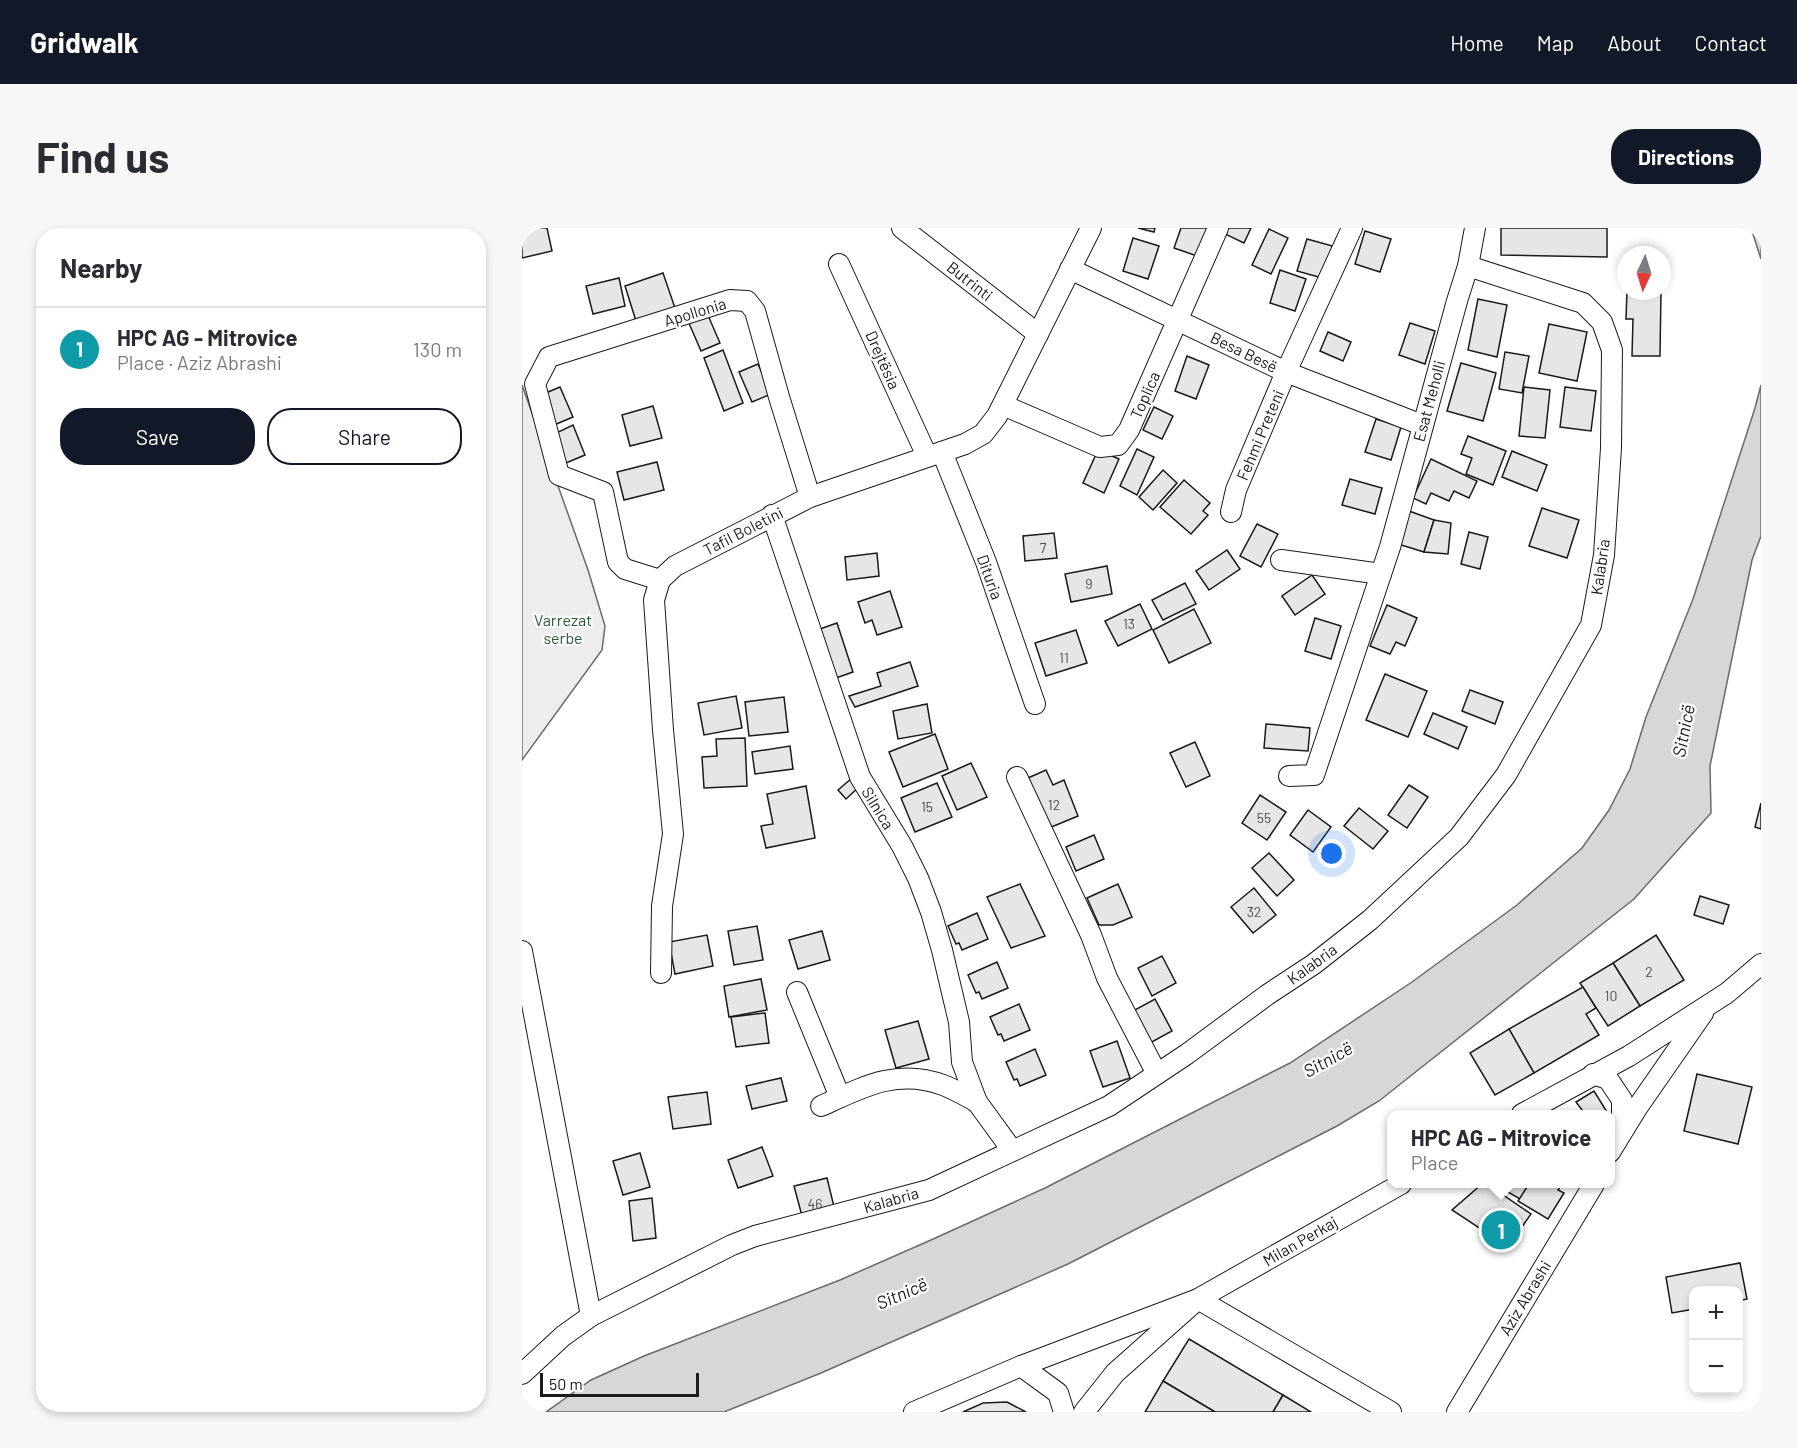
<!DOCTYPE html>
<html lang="en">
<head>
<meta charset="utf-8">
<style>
	:root { --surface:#fff; --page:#f7f7f7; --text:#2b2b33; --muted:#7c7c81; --line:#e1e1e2; --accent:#111827 }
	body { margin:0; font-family:Barlow,sans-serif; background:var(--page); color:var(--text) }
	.controls { position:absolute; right:18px; bottom:18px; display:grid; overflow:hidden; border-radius:12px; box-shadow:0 3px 9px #0003 }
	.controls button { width:54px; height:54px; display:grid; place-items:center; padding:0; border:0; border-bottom:2px solid var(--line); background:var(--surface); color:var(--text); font:30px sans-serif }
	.compass { position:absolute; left:1095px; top:18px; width:54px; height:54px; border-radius:50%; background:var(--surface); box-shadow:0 3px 9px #0003; rotate:184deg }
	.scale { position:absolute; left:18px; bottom:15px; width:159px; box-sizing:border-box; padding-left:6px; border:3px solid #1a1a1a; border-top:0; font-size:16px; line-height:21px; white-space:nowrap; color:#1a1a1a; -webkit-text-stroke:4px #fff; paint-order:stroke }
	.you { position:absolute; left:810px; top:626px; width:21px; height:21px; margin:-15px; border:4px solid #fff; border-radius:50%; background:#1a73e8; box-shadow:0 0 0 9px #1a73e833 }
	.badge { display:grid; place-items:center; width:39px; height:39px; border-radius:50%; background:var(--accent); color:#fff; font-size:20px; font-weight:700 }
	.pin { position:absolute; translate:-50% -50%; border:3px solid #fff; box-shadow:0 2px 6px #0006 }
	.popup { position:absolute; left:865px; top:882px; width:228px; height:78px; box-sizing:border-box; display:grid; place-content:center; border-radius:12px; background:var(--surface); filter:drop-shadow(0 2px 4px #0005); font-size:20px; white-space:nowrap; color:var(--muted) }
	.popup b { font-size:22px; color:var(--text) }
	.popup::after { content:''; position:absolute; left:50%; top:100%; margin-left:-12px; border:12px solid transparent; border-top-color:var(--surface) }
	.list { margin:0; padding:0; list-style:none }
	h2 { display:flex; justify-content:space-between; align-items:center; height:78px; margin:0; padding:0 24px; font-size:26px }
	h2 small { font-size:20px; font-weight:400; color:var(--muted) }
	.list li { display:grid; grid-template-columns:39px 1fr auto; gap:18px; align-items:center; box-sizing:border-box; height:84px; padding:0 24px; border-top:2px solid var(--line) }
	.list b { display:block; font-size:22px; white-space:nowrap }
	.list p { margin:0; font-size:20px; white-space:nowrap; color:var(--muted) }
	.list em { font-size:20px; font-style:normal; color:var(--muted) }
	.actions { display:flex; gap:12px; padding:18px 24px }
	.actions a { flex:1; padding:14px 0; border:2px solid var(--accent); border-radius:24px; text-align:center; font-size:21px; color:var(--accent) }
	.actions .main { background:var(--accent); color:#fff }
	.map { position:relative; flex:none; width:1239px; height:1184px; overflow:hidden; border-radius:24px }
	header { display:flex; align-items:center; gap:36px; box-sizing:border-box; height:84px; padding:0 30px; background:var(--accent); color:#fff }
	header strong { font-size:28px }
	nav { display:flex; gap:33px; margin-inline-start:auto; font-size:21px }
	.intro { display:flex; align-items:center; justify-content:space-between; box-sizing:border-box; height:144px; padding:0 36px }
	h1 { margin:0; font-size:42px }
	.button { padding:15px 27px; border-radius:24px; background:var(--accent); color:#fff; font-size:21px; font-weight:700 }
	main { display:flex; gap:36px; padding:0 36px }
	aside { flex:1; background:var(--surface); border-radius:24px; box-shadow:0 3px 9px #0003 }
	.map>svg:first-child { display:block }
	.built { fill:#ededed; stroke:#6a6a6a; stroke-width:1.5 }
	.water { fill:#d7d7d7; stroke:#6a6a6a; stroke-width:1.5 }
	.building { fill:#e6e6e6; stroke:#1a1a1a; stroke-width:1.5 }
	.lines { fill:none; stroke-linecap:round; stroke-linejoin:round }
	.minor-casing { stroke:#1a1a1a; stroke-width:22 }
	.minor { stroke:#fff; stroke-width:20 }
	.labels { text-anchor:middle; stroke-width:4.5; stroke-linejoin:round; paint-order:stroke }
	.number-label { font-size:14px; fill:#4d4d4d }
	.street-label { font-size:16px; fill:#1a1a1a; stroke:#fff }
	.park-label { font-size:16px; fill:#2b5a34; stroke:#fff }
	.water-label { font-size:18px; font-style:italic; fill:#1a1a1a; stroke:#fff }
</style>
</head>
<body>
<header>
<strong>Gridwalk</strong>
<nav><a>Home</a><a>Map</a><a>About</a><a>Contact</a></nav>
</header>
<div class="intro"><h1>Find us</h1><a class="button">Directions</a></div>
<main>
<aside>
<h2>Nearby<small></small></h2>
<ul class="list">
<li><span class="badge" style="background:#0f9aa8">1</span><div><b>HPC AG - Mitrovice</b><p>Place · Aziz Abrashi</p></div><em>130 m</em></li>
</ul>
<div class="actions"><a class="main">Save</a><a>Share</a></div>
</aside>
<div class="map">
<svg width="1239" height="1184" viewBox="0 0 1239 1184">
	<rect width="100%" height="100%" fill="#fff"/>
	<!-- built -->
	<path class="built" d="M0 157 66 342 83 398 80 422 0 532Z"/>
	<!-- water -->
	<g class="water">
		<path d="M1229 0H1239V31L1238 28Z"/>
		<path d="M1239 157V308L1230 332 1188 538 1189 585 1112 671 857 873 815 898 546 1036 299 1145 202 1184H24L69 1152 122 1128 318 1052 409 1012 523 960 768 835 890 754 995 677 1060 620 1087 582 1108 541 1124 489 1171 371 1233 180Z"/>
	</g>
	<!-- building -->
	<g class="building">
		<path d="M7 0H25L30 23 0 30V2Z"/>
		<path d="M616 0H633L632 4Z"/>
		<path d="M659 0H687L678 29 652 20Z"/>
		<path d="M706 0H729L722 15 703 6Z"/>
		<path d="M979 0H1085V29L979 27Z"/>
		<path d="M747 1 766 10 749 46 730 37Z"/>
		<path d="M843 3 869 11 858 44 833 36Z"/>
		<path d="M611 10 637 18 626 51 601 43Z"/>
		<path d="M785 11 814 19 804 51 775 43Z"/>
		<path d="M758 42 784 51 773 83 748 75Z"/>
		<path d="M141 45 153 80 114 93 103 58Z"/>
		<path d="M97 50 103 78 71 86 64 58Z"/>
		<path d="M1105 63H1139L1138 128H1110L1111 91H1104Z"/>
		<path d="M956 71 985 77 975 129 946 122Z"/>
		<path d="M185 85 198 115 179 123 166 93Z"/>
		<path d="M888 95 913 103 903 136 877 127Z"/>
		<path d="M1027 96 1065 104 1055 153 1017 145Z"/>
		<path d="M806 104 829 114 821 133 798 123Z"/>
		<path d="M201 122 221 175 202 183 182 130Z"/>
		<path d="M983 124 1007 128 1000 165 977 161Z"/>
		<path d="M665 128 687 137 674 171 653 163Z"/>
		<path d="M939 135 974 145 961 193 925 183Z"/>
		<path d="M236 136 249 166 230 174 217 144Z"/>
		<path d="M38 159 51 189 32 197 19 167Z"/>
		<path d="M1002 159 1028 162 1023 210 997 208Z"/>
		<path d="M1043 159 1074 163 1069 203 1038 199Z"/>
		<path d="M131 178 140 210 108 218 100 187Z"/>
		<path d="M632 179 651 188 640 211 621 202Z"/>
		<path d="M854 191 879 199 869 232 843 224Z"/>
		<path d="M51 197 63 227 44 235 32 206Z"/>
		<path d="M946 208 984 223 971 257 944 246 950 230 939 226Z"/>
		<path d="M615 221 632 229 615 267 598 258Z"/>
		<path d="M576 222 597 231 582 265 561 255Z"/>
		<path d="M990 223 1025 237 1015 263 980 249Z"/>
		<path d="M909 231 955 253 947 270 932 263 927 273 909 265 904 276 891 270Z"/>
		<path d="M135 234 142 262 102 272 95 244Z"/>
		<path d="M641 242 655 255 631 282 617 269Z"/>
		<path d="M828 251 860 260 853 286 820 277Z"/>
		<path d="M662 252 688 275 681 283 686 287 669 306 638 279Z"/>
		<path d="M1020 280 1057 292 1045 330 1007 318Z"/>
		<path d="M887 283 912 292 902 324 876 316Z"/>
		<path d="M912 292 929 295 926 326 902 324Z"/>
		<path d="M735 296 756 306 739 339 718 328Z"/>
		<path d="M947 304 966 309 958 341 939 336Z"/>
		<path d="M532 305 535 330 503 333 501 308Z"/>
		<path d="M705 322 718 341 687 362 674 343Z"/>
		<path d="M355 325 357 348 325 352 323 329Z"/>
		<path d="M585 338 590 366 549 374 543 346Z"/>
		<path d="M790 347 803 366 773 387 760 368Z"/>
		<path d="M663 355 674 376 641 392 630 372Z"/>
		<path d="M368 363 380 399 355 407 350 392 343 395 336 374Z"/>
		<path d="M618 376 630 401 596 418 583 393Z"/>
		<path d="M865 377 895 390 883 418 874 414 868 426 848 418Z"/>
		<path d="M672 381 689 415 647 435 631 402Z"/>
		<path d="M793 390 819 398 809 431 783 423Z"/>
		<path d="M315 395 331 444 311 451 295 402Z"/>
		<path d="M554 402 565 435 524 448 513 415Z"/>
		<path d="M388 434 396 458 333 479 327 468 359 458 355 445Z"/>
		<path d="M863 446 905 463 886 509 844 492Z"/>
		<path d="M948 462 981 474 973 496 940 483Z"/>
		<path d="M214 468 220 500 182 507 176 475Z"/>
		<path d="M262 469 266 504 227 508 223 474Z"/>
		<path d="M405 476 410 505 376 511 371 483Z"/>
		<path d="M911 485 945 499 936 521 902 506Z"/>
		<path d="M744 496 788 500 786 523 742 520Z"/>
		<path d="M413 506 426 541 381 559 367 524Z"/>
		<path d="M223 510 225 558 182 560 180 529 195 528 194 511Z"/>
		<path d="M673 514 688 548 664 559 648 525Z"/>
		<path d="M268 518 271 541 233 546 230 524Z"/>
		<path d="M449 535 465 569 435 582 420 548Z"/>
		<path d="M524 542 531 557 542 552 556 588 527 600 506 550Z"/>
		<path d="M330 550 338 558 324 571 316 562Z"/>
		<path d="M415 555 430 589 393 604 379 570Z"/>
		<path d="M887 557 906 569 885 600 866 587Z"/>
		<path d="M284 558 293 610 244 620 239 598 251 596 245 566Z"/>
		<path d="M738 567 764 584 745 612 720 595Z"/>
		<path d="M1239 575V601L1233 599Z"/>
		<path d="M837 580 866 603 851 621 822 598Z"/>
		<path d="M786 582 809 599 791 624 768 607Z"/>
		<path d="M572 607 582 631 554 643 544 619Z"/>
		<path d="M747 625 772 652 755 668 730 640Z"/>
		<path d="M498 656 523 708 489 720 465 669Z"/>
		<path d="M596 656 610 689 591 697H577L565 670Z"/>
		<path d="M732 660 754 687 731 705 709 679Z"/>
		<path d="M1178 668 1207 677 1201 696 1172 687Z"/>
		<path d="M455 685 466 711 440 722 437 715 434 716 426 698Z"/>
		<path d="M235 698 241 732 212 737 206 703Z"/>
		<path d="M300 703 308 732 276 741 267 712Z"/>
		<path d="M185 707 191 738 153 746 147 714Z"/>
		<path d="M1134 707 1162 752 1118 778 1091 735Z"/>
		<path d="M640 728 654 755 630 768 616 740Z"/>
		<path d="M475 734 486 760 460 771 457 764 454 765 446 747Z"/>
		<path d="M1091 735 1118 778 1086 798 1058 755Z"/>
		<path d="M239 751 245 782 207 789 202 758Z"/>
		<path d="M1061 759 1074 780 1064 786 1077 807 1012 845 987 801Z"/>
		<path d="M633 771 650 803 628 815 611 783Z"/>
		<path d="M497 776 508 802 482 813 479 806 476 807 468 789Z"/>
		<path d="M243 785 247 815 214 819 209 789Z"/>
		<path d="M396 793 407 831 374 840 363 802Z"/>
		<path d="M987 801 1012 845 973 867 948 825Z"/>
		<path d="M595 813 608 850 581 859 568 823Z"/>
		<path d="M513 821 524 847 498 858 495 851 492 852 484 834Z"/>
		<path d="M1175 846 1230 859 1216 916 1162 903Z"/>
		<path d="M259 850 265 873 230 881 224 858Z"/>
		<path d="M1072 863 1085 884 1082 886H1063L1054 874Z"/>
		<path d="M185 864 189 896 151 901 146 869Z"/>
		<path d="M240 919 251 948 216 960 206 932Z"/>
		<path d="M118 925 128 959 101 967 91 933Z"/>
		<path d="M305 950 314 987 280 988 272 958Z"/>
		<path d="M960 956H965L1009 986 986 1019 930 982Z"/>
		<path d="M972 956H1007L998 971Z"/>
		<path d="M1007 956H1040L1036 962 1042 965 1026 991 996 973Z"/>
		<path d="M130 970 134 1010 111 1013 107 973Z"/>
		<path d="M1218 1035 1225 1071 1216 1073V1062H1172V1081L1150 1085 1144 1049Z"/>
		<path d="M667 1111 761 1167 751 1184H693L641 1153Z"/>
		<path d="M641 1153 693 1184H623Z"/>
		<path d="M761 1167 789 1184H751Z"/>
		<path d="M485 1174 504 1184H441L461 1175Z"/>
	</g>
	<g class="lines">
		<!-- minor casing -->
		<g class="minor-casing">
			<g id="minor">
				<path d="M380 0 516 106"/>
				<path d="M317 36 405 228"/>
				<path d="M548 41 764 144 900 197"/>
				<path d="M481 177 578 219 596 217 607 202 696 0"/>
				<path d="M420 224 464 334 513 476"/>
				<path d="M709 284 714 262 764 144 830 0"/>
				<path d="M250 287 338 549 380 618 396 650 409 684 420 722 437 794 440 834 455 874 490 922"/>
				<path d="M759 332 859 346"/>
				<path d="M138 352 103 341 96 334 81 264 37 247 13 156 27 129 208 72 225 73 233 83 257 169 288 269"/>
				<path d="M767 548 792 547 868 319 935 73 946 38 953 0"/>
				<path d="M495 549 569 707 585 750 635 846"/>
				<path d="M0 723 69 1088"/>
				<path d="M139 745 140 678 151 606 141 502 132 372 138 352 153 338 288 269 443 216 461 206 475 188 569 0"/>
				<path d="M275 764 318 869"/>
				<path d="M1071 846 1086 851 1100 872V902"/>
				<path d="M299 878C341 859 375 840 421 857 432 861 444 868 455 874"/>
				<path d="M1000 886 1107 828 1205 765 1239 736"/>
				<path d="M1088 924 1115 880 1181 785"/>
				<path d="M499 1138 536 1165 542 1184"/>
				<path d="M0 1146 41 1108 69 1088 210 1017 233 1008 407 962 587 878 665 826 745 767 792 736 848 692 937 609 984 547 1069 397 1082 327 1089 220 1090 122 1080 94 1061 75 946 38"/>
				<path d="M392 1184 499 1138 676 1071 879 956"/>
				<path d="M562 1184 593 1145 676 1071 869 1184"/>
				<path d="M935 1184 1072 956"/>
			</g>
		</g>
		<!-- minor -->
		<use href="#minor" class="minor"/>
	</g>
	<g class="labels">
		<!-- number labels -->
		<g class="number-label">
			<text x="521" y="325">7</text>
			<text x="567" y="361">9</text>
			<text x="607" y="401">13</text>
			<text x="542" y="435">11</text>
			<text x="532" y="582">12</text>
			<text x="405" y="584">15</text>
			<text x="742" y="595">55</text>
			<text x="732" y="689">32</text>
			<text x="1127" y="749">2</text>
			<text x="1089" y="773">10</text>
			<text x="293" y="981">46</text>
		</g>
		<!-- street labels -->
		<g class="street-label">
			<text transform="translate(448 53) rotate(38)" y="6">Butrinti</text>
			<text transform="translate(173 84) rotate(-17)" y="6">Apollonia</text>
			<text transform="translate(722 124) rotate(26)" y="6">Besa Besë</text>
			<text transform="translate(361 132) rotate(66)" y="6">Drejtësia</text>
			<text transform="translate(623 167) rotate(-66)" y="6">Toplica</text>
			<text transform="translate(907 173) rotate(-75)" y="6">Esat Meholli</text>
			<text transform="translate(738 207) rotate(-67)" y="6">Fehmi Preteni</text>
			<text transform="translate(221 303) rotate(-27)" y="6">Tafil Boletini</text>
			<text transform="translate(1078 339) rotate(-82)" y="6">Kalabria</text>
			<text transform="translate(468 349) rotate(70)" y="6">Dituria</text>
			<text transform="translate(356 580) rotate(58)" y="6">Silnica</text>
			<text transform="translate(790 736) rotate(-36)" y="6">Kalabria</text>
			<text transform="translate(369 972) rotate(-16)" y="6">Kalabria</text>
			<text transform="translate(778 1013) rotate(-30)" y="6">Milan Perkaj</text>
			<text transform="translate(1003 1070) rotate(-59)" y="6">Aziz Abrashi</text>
		</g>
		<!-- park labels -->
		<g class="park-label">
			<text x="41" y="398">Varrezat<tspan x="41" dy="18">serbe</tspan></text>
		</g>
		<!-- water labels -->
		<g class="water-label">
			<text transform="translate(1162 503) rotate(-79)" y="6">Sitnicë</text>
			<text transform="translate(806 832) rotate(-29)" y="6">Sitnicë</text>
			<text transform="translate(380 1066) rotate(-23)" y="6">Sitnicë</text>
		</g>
	</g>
</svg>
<div class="controls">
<button>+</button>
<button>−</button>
</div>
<svg class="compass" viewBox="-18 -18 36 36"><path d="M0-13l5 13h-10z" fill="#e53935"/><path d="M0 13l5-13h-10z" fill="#7c7c81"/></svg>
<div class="scale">50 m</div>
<div class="you"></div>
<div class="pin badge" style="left:979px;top:1002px;background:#0f9aa8">1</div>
<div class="popup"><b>HPC AG - Mitrovice</b>Place</div>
</div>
</main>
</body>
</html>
